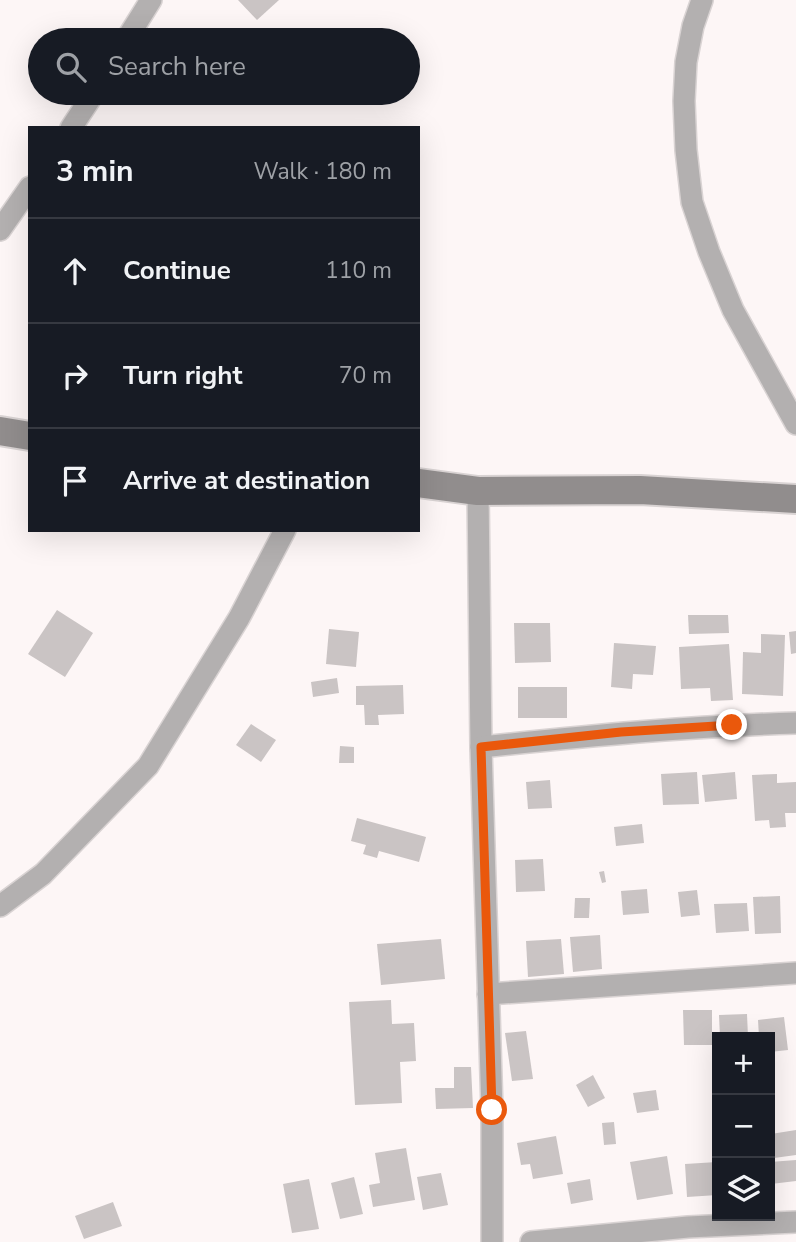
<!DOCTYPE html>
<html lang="en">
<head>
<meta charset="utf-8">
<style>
	:root { --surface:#171b24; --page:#242831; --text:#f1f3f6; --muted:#9ea1a6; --line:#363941 }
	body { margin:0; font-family:"Nunito Sans",sans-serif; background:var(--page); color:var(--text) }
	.controls { position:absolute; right:21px; bottom:21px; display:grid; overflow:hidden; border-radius:0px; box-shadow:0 7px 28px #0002 }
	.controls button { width:63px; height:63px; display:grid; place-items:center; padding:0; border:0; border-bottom:2px solid var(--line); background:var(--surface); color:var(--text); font:35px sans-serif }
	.stop { position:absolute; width:21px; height:21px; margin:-16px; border:5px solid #ea580c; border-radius:50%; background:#fff }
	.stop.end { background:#ea580c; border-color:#fff; box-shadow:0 2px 7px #0008 }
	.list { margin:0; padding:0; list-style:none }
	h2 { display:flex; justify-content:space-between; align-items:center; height:91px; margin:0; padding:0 28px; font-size:30px }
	h2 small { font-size:23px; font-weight:400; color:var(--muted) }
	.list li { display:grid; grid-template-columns:46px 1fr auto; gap:21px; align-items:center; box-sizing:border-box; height:105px; padding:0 28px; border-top:2px solid var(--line) }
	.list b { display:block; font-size:26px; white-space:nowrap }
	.list em { font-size:23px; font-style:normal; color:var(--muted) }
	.icon { flex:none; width:38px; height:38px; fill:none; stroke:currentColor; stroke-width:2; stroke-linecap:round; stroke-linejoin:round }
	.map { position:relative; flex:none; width:796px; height:1242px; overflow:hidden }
	.search { position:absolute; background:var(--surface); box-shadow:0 7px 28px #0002; left:28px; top:28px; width:392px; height:77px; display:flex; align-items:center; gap:18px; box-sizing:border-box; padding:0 24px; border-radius:38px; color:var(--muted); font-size:26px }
	.panel { position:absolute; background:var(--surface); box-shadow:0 7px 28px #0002; left:28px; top:126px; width:392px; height:406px; border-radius:0px }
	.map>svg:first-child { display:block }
	.building { fill:#cac4c4 }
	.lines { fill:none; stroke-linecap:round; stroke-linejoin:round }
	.minor-casing { stroke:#d9d3d3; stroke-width:24 }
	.secondary-casing { stroke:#d9d3d3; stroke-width:32 }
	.minor { stroke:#b3b0b0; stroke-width:21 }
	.secondary { stroke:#918d8d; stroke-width:28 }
	.route { stroke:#ea580c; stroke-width:9 }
</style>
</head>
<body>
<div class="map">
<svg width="796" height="1242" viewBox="0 0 796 1242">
	<rect width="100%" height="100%" fill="#fdf6f6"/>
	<!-- building -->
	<g class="building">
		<path d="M238 0H279L257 20Z"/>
		<path d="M57 610 93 633 65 677 28 654Z"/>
		<path d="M688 615H728L729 633 689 634Z"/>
		<path d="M514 623H550L551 662 515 663Z"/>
		<path d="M329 629 359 632 356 667 326 664Z"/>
		<path d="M796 631V653L791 654 789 632Z"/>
		<path d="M761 634 785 635 783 696 742 694 743 652 761 653Z"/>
		<path d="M614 643 656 646 653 675 633 674 632 689 611 687Z"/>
		<path d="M729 644 733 700 711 701 710 688 681 689 679 647Z"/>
		<path d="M337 678 339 693 313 697 311 682Z"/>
		<path d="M403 685 404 714 378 715 379 725H365L364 705H356V686Z"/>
		<rect x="518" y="687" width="49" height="31"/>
		<path d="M251 724 276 740 261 762 236 745Z"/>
		<path d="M340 746 354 747V763H339Z"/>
		<path d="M697 772 699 804 663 805 661 774Z"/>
		<path d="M735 772 737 799 705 802 702 775Z"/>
		<path d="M777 774V783L796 782V813H785L786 827 770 828 769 820 755 821 752 775Z"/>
		<path d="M550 780 552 808 528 809 526 782Z"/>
		<path d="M357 818 426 837 419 862 379 851 377 858 363 854 366 845 351 841Z"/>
		<path d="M642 824 644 843 616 846 614 827Z"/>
		<path d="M543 859 545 891 516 892 515 860Z"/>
		<path d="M604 871 606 882 602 883 599 872Z"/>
		<path d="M647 889 649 913 623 915 621 891Z"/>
		<path d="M697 890 700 915 681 917 678 892Z"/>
		<path d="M780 896 781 933 755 934 753 897Z"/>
		<path d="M575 898H590L589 918H574Z"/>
		<path d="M747 903 749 931 716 933 714 904Z"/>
		<path d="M600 935 602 969 573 972 570 937Z"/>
		<path d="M441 939 445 979 381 985 377 944Z"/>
		<path d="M561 939 564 974 528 977 526 941Z"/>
		<path d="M391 1000 392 1024 414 1023 416 1061 400 1062 402 1103 355 1105 349 1002Z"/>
		<path d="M683 1010H712V1045H684Z"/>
		<path d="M747 1014 748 1037H720L719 1015Z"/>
		<path d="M784 1017 788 1050 770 1052V1037H759L758 1020Z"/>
		<path d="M526 1031 533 1079 512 1081 505 1033Z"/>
		<path d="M454 1067H471L473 1108 436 1109 435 1088H454Z"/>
		<path d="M593 1075 605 1098 588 1107 576 1085Z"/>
		<path d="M656 1090 659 1110 637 1113 633 1093Z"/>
		<path d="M614 1122 616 1144 604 1145 602 1123Z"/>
		<path d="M796 1130V1155L774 1158 771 1134Z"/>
		<path d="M556 1136 563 1174 533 1179 530 1164 521 1165 517 1143Z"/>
		<path d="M406 1148 415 1200 373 1207 369 1185 380 1183 375 1153Z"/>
		<path d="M667 1156 673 1194 637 1200 630 1162Z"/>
		<path d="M796 1160V1181L771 1184 770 1162Z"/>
		<path d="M717 1162V1195L687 1197 685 1164Z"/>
		<path d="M441 1173 448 1205 423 1210 417 1177Z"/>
		<path d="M354 1177 363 1214 340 1219 331 1183Z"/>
		<path d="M309 1179 319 1229 292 1233 283 1184Z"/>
		<path d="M590 1179 593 1200 571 1204 567 1183Z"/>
		<path d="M113 1202 122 1226 84 1239 75 1216Z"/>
	</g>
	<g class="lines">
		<!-- minor casing -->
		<g class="minor-casing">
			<g id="minor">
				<path d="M702 0 693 26 686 62 684 101 686 150 692 202 709 252 733 310 796 424"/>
				<path d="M126 40 151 0"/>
				<path d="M71 128 94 93"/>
				<path d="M0 230 30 187"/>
				<path d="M478 491 481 747 492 1110V1242"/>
				<path d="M481 747C586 736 690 726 796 723"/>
				<path d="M0 906 43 874 148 766 239 618 285 530"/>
				<path d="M488 994 796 973"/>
				<path d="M531 1242 688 1227 796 1222"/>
			</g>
		</g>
		<!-- secondary casing -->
		<g class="secondary-casing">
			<g id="secondary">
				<path d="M0 431 30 436"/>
				<path d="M418 483 478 491 640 490 796 499"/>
			</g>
		</g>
		<!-- minor -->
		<use href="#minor" class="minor"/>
		<!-- secondary -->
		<use href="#secondary" class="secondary"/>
	</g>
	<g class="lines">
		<!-- route -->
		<path class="route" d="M492 1110 481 747 621 732 732 725"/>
	</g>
</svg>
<div class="controls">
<button>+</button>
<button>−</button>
<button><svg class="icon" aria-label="layers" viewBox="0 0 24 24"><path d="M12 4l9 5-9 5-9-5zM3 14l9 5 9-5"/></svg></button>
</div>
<div class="stop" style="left:492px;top:1110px"></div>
<div class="stop end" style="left:732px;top:725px"></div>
<div class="search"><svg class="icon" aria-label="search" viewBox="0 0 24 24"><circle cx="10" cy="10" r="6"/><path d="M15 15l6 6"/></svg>Search here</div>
<section class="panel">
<h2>3 min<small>Walk · 180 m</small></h2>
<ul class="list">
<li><svg class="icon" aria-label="ahead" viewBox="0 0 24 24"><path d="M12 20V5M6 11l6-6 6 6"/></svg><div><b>Continue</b></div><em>110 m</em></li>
<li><svg class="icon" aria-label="right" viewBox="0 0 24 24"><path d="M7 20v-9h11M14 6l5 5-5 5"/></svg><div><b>Turn right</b></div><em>70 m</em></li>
<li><svg class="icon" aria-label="arrive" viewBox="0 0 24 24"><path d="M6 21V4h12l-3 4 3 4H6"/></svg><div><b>Arrive at destination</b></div></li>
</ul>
</section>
</div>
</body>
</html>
